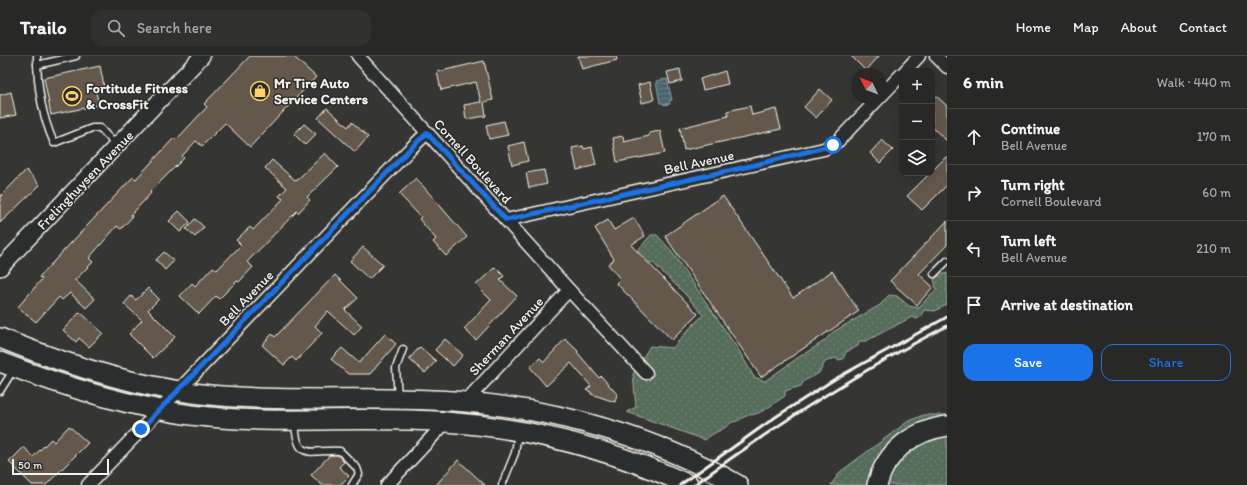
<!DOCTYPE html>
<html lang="en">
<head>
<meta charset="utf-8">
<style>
	:root { --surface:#282827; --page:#30302f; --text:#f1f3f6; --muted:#a5a6a7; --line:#444; --accent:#1a73e8 }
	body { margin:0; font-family:Itim,sans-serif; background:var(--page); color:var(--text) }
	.controls { position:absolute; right:12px; top:12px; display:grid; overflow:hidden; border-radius:8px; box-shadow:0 4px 16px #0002 }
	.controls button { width:36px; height:36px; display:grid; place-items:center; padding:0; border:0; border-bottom:1px solid var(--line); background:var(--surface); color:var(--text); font:20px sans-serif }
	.compass { position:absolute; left:851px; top:12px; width:36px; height:36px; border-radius:50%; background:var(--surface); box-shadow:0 4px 16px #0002; rotate:313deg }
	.scale { position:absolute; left:12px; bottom:10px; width:97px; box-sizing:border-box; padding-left:4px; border:2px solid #f4f1e8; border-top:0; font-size:11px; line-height:14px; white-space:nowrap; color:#f4f1e8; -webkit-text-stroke:3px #2a2d2e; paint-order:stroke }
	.stop { position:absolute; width:12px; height:12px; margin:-9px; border:3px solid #1a73e8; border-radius:50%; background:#fff }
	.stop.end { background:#1a73e8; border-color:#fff; box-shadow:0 1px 4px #0008 }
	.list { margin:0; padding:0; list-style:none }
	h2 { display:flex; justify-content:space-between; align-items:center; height:52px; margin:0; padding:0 16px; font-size:17px }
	h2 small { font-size:13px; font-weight:400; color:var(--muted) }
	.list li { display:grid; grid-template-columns:26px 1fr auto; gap:12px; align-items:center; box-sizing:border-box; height:56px; padding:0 16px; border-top:1px solid var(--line) }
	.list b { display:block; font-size:15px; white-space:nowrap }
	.list p { margin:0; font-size:13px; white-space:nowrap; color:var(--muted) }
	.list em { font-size:13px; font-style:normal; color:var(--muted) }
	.actions { display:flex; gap:8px; padding:12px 16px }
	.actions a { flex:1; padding:9px 0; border:1px solid var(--accent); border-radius:12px; text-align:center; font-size:14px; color:var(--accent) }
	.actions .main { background:var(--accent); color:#fff }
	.icon { flex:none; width:22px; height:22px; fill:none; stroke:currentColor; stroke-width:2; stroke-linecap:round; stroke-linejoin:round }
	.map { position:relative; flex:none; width:947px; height:429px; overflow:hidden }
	header { display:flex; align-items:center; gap:24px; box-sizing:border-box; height:56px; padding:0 20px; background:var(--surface); border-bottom:1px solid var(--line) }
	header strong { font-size:19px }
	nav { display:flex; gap:22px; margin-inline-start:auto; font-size:14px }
	.search { width:280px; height:36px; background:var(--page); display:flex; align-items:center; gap:10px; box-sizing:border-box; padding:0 14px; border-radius:12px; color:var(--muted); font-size:15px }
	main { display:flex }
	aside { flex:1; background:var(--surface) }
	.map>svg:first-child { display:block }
	.grass { fill:url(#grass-dots); stroke:#a4afa1 }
	.water { fill:url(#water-rules); stroke:#8e9e9f }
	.building { fill:#63594b; stroke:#f4f1e8 }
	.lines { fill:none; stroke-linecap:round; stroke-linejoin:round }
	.service-casing { stroke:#f4f1e8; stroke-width:9 }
	.minor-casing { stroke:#f4f1e8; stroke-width:15 }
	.tertiary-casing { stroke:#f4f1e8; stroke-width:18 }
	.trunk-casing { stroke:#f4f1e8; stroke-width:22 }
	.service { stroke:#2a2d2e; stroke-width:6 }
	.minor { stroke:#2a2d2e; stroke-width:12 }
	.tertiary { stroke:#2a2d2e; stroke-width:15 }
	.trunk { stroke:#2a2d2e; stroke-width:19 }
	.rail { stroke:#f4f1e8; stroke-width:3 }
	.route { stroke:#1a73e8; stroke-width:5 }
	.labels { text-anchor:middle; stroke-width:3; stroke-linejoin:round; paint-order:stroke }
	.poi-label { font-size:14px; font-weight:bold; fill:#f4f1e8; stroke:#2a2d2e; text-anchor:start }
	.street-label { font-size:14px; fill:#f4f1e8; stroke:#2a2d2e }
</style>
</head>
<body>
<header>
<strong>Trailo</strong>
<div class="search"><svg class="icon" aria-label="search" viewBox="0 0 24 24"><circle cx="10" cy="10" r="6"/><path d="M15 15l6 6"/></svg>Search here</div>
<nav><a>Home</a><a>Map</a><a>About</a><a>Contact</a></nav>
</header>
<main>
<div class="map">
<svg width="947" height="429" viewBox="0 0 947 429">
	<defs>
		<pattern id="grass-dots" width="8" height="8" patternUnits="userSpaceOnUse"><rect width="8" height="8" fill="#556d5a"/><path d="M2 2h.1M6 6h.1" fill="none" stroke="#6e8272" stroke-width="1.8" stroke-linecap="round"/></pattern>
		<pattern id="water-rules" width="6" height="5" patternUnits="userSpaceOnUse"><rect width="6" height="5" fill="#4a666f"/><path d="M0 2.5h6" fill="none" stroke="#657c84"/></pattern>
	</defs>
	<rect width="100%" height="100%" fill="#353634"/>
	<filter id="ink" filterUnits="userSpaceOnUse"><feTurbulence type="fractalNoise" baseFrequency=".025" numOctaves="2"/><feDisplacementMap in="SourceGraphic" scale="8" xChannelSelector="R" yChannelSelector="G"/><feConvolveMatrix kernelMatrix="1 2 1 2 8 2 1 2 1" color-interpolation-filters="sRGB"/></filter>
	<g filter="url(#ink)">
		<!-- grass -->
		<g class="grass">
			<path d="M651 179H657L669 192 738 293 754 321 765 325 799 301 823 286 833 276 880 249 889 239 897 240 909 250 918 252 936 233 934 222 947 217V248L935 255 924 254 921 260 917 263 912 261 866 285H859L858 290 846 296 843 303 838 304 835 302 825 306 819 317 804 325 801 330 785 335V340C775 346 766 355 755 358 752 359 749 359 746 360 740 363 738 366 732 366 724 374 713 376 705 384L627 356 636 351 633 318 650 290 673 292 688 274 703 259 685 238 653 207 634 204 637 195Z"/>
			<path d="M923 359H947V363C899 378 887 379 871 429H831L840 416 907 366Z"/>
			<path d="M947 377V429H886C894 409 908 389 928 380 934 378 941 378 947 377Z"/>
		</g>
		<!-- water -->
		<path class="water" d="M667 23 672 44 669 45 670 48 664 49 663 47H660L656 25Z"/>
		<!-- building -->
		<g class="building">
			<path d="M250 0H293L316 21 250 91 225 67 202 90 196 85 182 100 184 102 150 136 151 137 131 159 132 161 121 173 117 170 89 202 93 206 75 224 95 243 86 252 70 237 62 244 59 241 36 266 18 251 42 223 39 221 133 121 136 123 174 82 176 84 207 51 204 48Z"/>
			<path d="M578 0H616L617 4 582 13Z"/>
			<path d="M851 0H879L866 15Z"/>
			<path d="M484 5 493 44 484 46 486 60 466 63 464 49 481 46 476 26 441 34 437 16Z"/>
			<path d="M100 10 104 30 95 32 99 49 51 59 44 22Z"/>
			<path d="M680 13 682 25 670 28 667 16Z"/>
			<path d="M725 15 728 28 703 34 700 23Z"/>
			<path d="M650 26 654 44 642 47 638 29Z"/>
			<path d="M820 33 832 44 816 62 804 51Z"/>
			<path d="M11 36 16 59 0 62V39Z"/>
			<path d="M932 36 947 50V85L932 71Z"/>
			<path d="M750 50 752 59 776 53 781 73 684 94 680 72 728 60 727 55Z"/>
			<path d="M327 52 348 71 352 66 368 81 355 96 318 62Z"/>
			<path d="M504 65 508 79 489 83 486 69Z"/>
			<path d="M304 68 316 78 305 89 294 78Z"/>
			<path d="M660 75 665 97 617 106 613 82 623 80 624 86 649 80V77Z"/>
			<path d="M882 84 893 94 880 107 870 97Z"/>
			<path d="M524 86 528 105 512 109 508 90Z"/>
			<path d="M583 90 584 93 592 91 596 109 577 114 572 92Z"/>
			<path d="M325 97 338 111 307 141 310 144 298 157 297 155 247 206 253 211 239 226 237 225 219 243 216 240 199 258 180 240 192 227 195 230 213 211 217 214 241 189 236 184 250 171 253 174 283 143 279 140 287 132 265 112 272 104 296 125Z"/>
			<path d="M947 100V129L922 154 907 140Z"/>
			<path d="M26 114 40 129 0 167V141Z"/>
			<path d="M544 114 547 128 529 132 526 117Z"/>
			<path d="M416 122 467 181 446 200 433 186 436 183 419 163 421 161 399 138Z"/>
			<path d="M723 140 793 242 832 215 859 255 761 321 665 180Z"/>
			<path d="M179 155 190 166 180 176 169 165Z"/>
			<path d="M634 162 645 180 631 189 698 258 672 284 616 227 620 223 608 208 614 203 595 172 608 164 614 174Z"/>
			<path d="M195 163 204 171 195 181 186 173Z"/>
			<path d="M947 165V189L919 218 933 231 917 249 890 225Z"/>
			<path d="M363 191 383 209 369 223 350 205Z"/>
			<path d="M164 196 174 205 165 214 156 204Z"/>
			<path d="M495 211 504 220 500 224 517 240 476 284 464 273 491 244 476 229Z"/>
			<path d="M335 219 358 242 345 254 362 270 354 279 328 255 315 270 322 277 296 305 292 301 284 309 262 289 272 278 275 281Z"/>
			<path d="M148 232 159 243 148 254 175 281 153 302 129 278 142 264 124 248 131 240 136 244Z"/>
			<path d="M80 256 103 277 89 291 79 282 76 286 63 274Z"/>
			<path d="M385 278 396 288 370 318H348L331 303 342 292 359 307Z"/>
			<path d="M445 283 463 299 453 310 435 294Z"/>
			<path d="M565 283 578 295 577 296 599 322 601 320 617 338 615 346 591 338V336L586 334 591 330 571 307 546 330 530 311 540 302 544 306Z"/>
			<path d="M420 291 436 305 425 317 409 303Z"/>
			<path d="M69 370 88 387 46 429H32L9 406 24 391 33 401 51 383 54 386Z"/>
			<path d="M330 399H338L344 406 339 411 349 420 340 429H322L311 419Z"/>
			<path d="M458 404 485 429H436Z"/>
		</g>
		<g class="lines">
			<!-- service casing -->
			<g class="service-casing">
				<g id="service">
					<path d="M37 0C37 30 42 60 54 87L92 72H100L116 89"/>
					<path d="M37 9 76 0"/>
					<path d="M934 218 947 205"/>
					<path d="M0 335 14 313"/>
					<path d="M398 342 396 312 403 293"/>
					<path d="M295 366C297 407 310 393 340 395L357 412 359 418 352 429"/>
					<path d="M502 429 515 397 518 377"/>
				</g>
			</g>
			<!-- minor casing -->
			<g class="minor-casing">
				<g id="minor">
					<path d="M358 0 569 234 646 317"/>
					<path d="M936 0 947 11"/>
					<path d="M905 15 919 0"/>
					<path d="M881 40 902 18"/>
					<path d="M506 164 824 93 838 85 879 42"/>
					<path d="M465 346 569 234"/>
					<path d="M88 429 408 95 427 77"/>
					<path d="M387 429 446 366"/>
				</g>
			</g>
			<!-- tertiary casing -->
			<g class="tertiary-casing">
				<path id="tertiary" d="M0 212 202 0"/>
			</g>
			<!-- trunk casing -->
			<g class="trunk-casing">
				<g id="trunk">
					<path d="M0 282C67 309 138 332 210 339 295 347 381 339 466 346 559 354 657 382 738 429"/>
					<path d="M0 306C62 330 125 350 191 359 276 370 361 359 446 366 529 372 613 394 689 429"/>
					<path d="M877 429C886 395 913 375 947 370"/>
				</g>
			</g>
			<!-- service -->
			<use href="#service" class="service"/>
			<!-- minor -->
			<use href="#minor" class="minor"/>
			<!-- tertiary -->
			<use href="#tertiary" class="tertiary"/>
			<!-- trunk -->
			<use href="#trunk" class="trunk"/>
			<!-- rail -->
			<g class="rail">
				<path d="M680 429 777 360 835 323 947 261"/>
				<path d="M694 429C774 370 858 316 947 270"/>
			</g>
		</g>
	</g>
	<g class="lines" filter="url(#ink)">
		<!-- route -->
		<path class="route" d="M141 373 408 95 427 77 506 164 755 109 833 89"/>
	</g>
	<!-- icons -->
	<defs>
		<g id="shop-ring" transform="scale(1)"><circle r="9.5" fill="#2a2d2e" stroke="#ffd166" stroke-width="1.5"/><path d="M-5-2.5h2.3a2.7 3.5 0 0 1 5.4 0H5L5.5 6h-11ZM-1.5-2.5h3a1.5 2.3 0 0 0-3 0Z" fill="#ffd166"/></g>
		<g id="stadium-ring" transform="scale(1)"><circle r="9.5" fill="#2a2d2e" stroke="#ffd166" stroke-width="1.5"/><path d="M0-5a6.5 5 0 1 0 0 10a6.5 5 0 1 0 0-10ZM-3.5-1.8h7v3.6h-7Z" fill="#ffd166"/></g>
	</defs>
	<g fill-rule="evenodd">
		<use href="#shop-ring" x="260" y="35"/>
		<use href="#stadium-ring" x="72" y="40"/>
	</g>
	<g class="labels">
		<!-- poi labels -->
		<g class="poi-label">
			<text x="274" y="32">Mr Tire Auto<tspan x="274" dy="16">Service Centers</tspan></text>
			<text x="86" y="37">Fortitude Fitness<tspan x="86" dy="16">&amp; CrossFit</tspan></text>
		</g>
		<!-- street labels -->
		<g class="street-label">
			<text transform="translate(473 105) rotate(48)" y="5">Cornell Boulevard</text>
			<text transform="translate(699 106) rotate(-12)" y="5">Bell Avenue</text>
			<text transform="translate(85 124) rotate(-46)" y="5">Frelinghuysen Avenue</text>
			<text transform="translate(246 242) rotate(-46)" y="5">Bell Avenue</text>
			<text transform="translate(506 280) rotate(-47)" y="5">Sherman Avenue</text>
		</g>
	</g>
</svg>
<div class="controls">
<button>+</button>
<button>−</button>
<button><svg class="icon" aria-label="layers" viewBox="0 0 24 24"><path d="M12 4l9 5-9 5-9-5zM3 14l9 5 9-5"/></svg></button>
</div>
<svg class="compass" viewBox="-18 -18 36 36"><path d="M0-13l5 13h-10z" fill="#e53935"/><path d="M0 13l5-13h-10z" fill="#a5a6a7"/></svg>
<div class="scale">50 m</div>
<div class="stop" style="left:833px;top:89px"></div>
<div class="stop end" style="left:141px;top:373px"></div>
</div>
<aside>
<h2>6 min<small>Walk · 440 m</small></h2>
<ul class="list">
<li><svg class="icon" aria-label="ahead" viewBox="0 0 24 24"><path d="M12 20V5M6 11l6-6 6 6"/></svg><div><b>Continue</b><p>Bell Avenue</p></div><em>170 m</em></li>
<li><svg class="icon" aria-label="right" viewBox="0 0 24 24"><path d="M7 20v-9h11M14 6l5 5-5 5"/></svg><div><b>Turn right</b><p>Cornell Boulevard</p></div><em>60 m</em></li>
<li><svg class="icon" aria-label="left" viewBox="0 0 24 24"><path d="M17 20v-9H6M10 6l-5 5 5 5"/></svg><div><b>Turn left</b><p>Bell Avenue</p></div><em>210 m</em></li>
<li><svg class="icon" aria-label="arrive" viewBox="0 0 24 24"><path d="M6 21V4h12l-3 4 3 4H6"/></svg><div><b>Arrive at destination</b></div></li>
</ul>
<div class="actions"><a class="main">Save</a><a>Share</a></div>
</aside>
</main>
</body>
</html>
